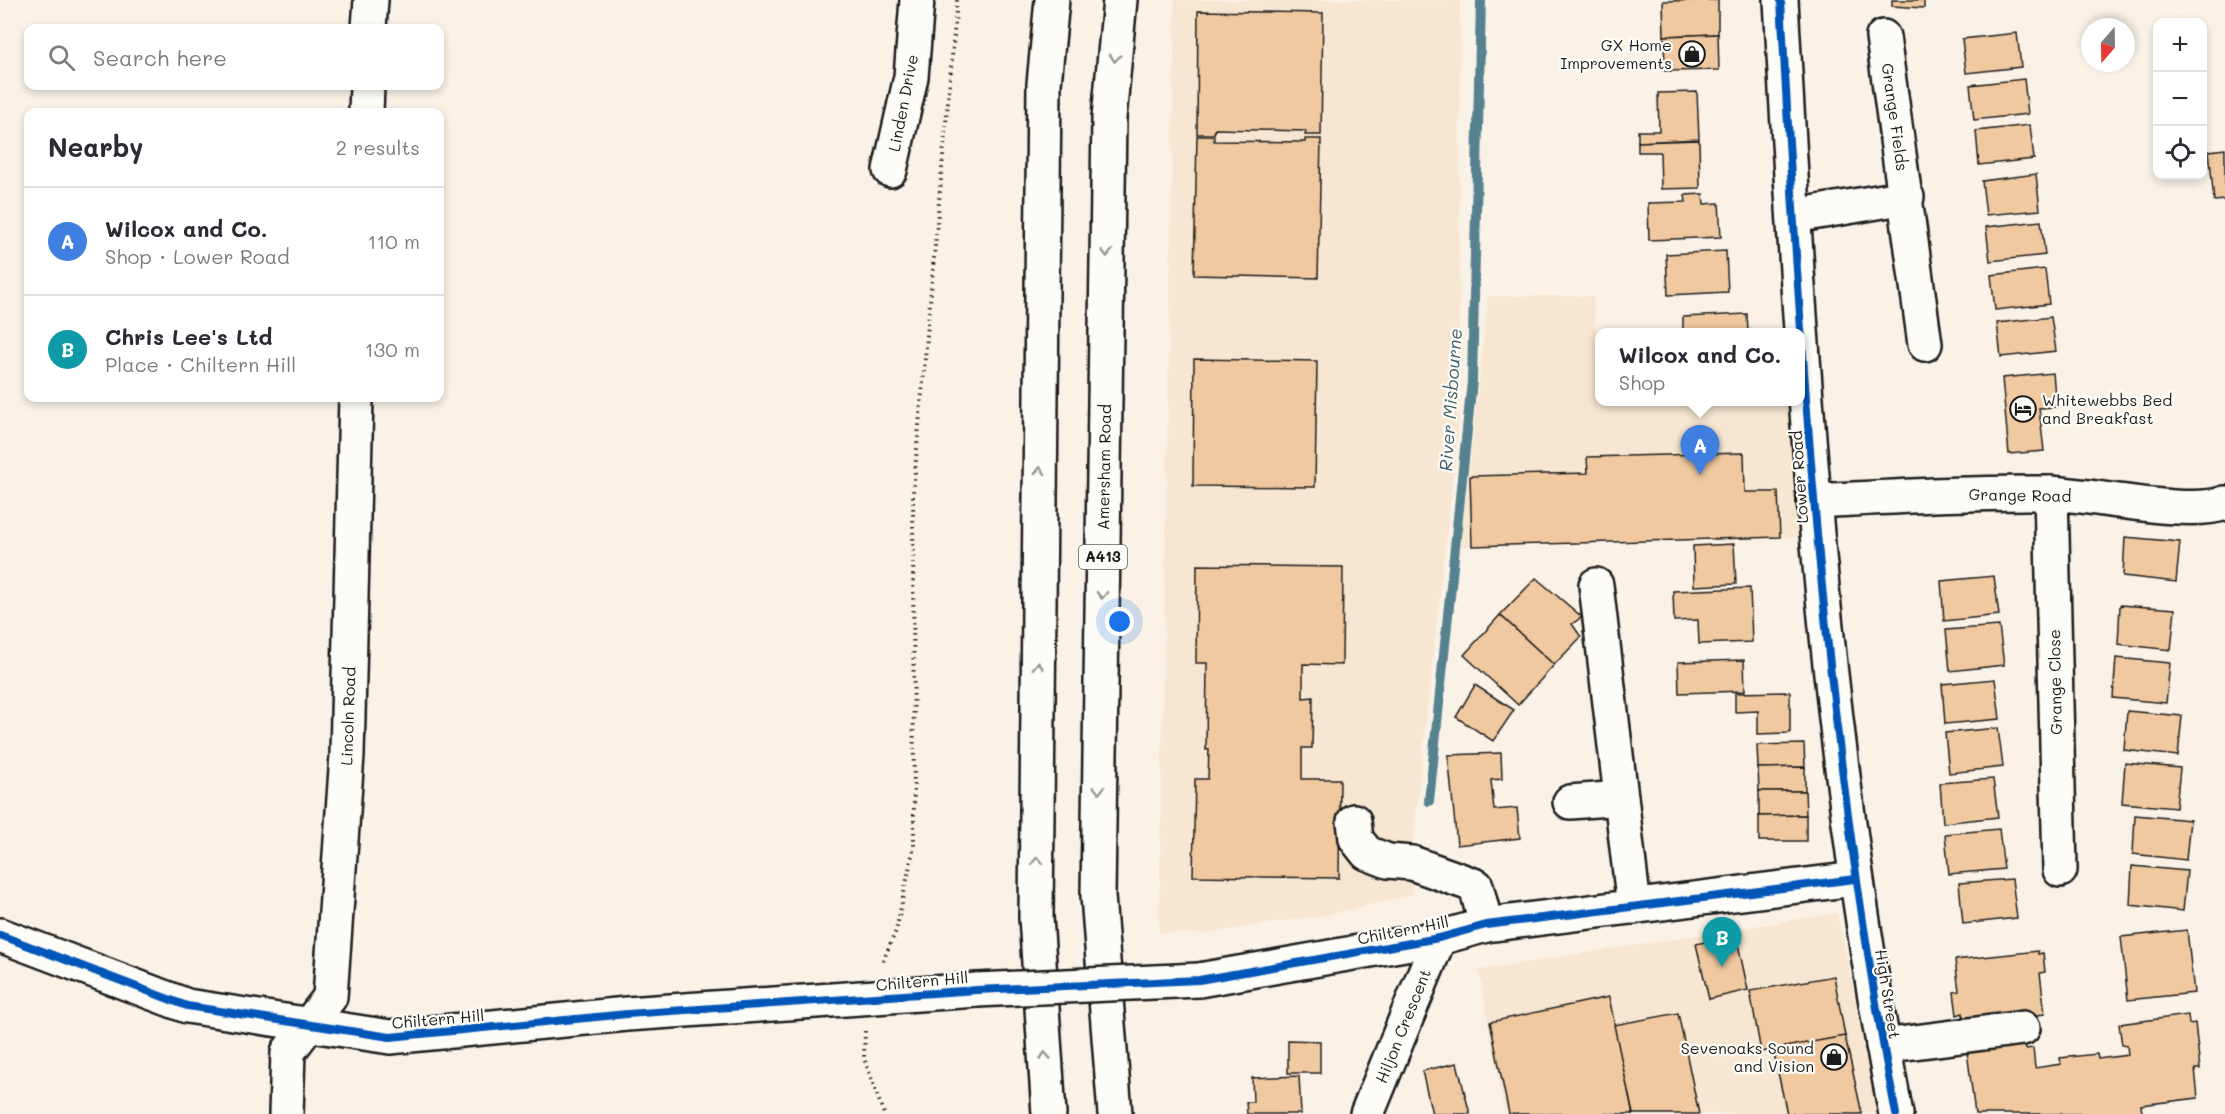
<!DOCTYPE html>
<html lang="en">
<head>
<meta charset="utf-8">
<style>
	:root { --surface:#fff; --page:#f2f2f3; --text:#2b2b33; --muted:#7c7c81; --line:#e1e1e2; --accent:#1a73e8 }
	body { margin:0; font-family:Mali,sans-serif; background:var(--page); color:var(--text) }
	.controls { position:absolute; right:18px; top:18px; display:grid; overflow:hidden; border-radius:12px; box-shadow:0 3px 9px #0003 }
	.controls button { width:54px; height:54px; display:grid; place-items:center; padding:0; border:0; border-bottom:2px solid var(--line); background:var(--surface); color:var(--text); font:30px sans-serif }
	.compass { position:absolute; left:2081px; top:18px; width:54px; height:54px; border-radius:50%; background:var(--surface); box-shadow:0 3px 9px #0003; rotate:200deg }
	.you { position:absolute; left:1120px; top:622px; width:21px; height:21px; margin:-15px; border:4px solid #fff; border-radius:50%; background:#1a73e8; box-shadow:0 0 0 9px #1a73e833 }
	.badge { display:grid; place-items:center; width:39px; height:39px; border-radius:50%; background:var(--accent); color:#fff; font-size:20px; font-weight:700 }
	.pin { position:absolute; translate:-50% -50px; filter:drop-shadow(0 2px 3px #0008) }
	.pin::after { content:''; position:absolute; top:32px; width:21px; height:18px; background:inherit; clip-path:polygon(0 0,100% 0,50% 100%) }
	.popup { position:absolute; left:1595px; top:328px; width:210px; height:78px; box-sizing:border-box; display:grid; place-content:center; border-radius:12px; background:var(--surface); filter:drop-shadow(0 2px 4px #0005); font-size:20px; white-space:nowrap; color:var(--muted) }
	.popup b { font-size:22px; color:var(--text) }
	.popup::after { content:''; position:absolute; left:50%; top:100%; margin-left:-12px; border:12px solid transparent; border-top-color:var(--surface) }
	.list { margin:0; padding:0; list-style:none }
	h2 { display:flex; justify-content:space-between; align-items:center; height:78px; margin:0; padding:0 24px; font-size:26px }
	h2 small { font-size:20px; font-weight:400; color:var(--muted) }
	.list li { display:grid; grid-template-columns:39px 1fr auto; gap:18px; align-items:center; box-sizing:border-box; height:108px; padding:0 24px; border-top:2px solid var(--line) }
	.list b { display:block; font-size:22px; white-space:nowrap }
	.list p { margin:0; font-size:20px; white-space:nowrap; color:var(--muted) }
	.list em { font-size:20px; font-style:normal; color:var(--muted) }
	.icon { flex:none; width:33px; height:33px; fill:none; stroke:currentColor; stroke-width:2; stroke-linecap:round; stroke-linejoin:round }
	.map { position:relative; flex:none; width:2225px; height:1114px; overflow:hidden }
	.search { position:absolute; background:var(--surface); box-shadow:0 3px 9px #0003; left:24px; top:24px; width:420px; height:66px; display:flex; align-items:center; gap:15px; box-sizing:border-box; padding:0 21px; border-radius:12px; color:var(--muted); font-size:22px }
	.panel { position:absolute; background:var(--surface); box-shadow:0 3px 9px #0003; left:24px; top:108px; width:420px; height:294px; border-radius:12px }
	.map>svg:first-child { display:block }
	.built { fill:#f7e6d1 }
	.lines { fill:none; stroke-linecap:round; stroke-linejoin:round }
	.stream { stroke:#56828f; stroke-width:10 }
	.building { fill:#f0c9a0; stroke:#1c1c1c; stroke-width:1.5 }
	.minor-casing { stroke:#1c1c1c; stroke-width:38 }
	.highway-casing { stroke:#1c1c1c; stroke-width:38 }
	.path { stroke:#1c1c1c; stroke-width:4; stroke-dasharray:1.5 4.5; stroke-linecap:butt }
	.minor { stroke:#fdfcf7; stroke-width:33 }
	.highway { stroke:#fdfcf7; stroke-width:33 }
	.minor-bridge-casing { stroke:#1c1c1c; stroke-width:38; stroke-linecap:butt }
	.minor-bridge { stroke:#fdfcf7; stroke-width:33 }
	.cycleway-casing { stroke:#fdfcf7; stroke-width:11 }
	.cycleway { stroke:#0057b8; stroke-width:8 }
	.oneway { stroke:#989794 }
	.labels { text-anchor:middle; stroke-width:4.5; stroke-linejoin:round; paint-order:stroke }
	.shield { fill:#fdfcf7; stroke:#605f5e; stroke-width:1.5 }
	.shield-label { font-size:15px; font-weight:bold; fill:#1c1c1c }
	.poi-label { font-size:16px; fill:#1c1c1c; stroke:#fdfcf7; text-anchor:end }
	.street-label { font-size:16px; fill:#1c1c1c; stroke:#fdfcf7 }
	.water-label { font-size:18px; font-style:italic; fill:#426069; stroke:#fdfcf7 }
</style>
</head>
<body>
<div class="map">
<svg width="2225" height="1114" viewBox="0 0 2225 1114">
	<rect width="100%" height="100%" fill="#faf2e6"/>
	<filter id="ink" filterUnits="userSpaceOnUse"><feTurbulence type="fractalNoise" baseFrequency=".0167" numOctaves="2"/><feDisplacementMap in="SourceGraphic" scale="12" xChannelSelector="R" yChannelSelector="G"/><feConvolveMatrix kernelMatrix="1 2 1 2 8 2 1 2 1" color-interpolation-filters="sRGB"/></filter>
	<g filter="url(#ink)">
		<!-- built -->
		<g class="built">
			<path d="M1175 0H1460L1459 419 1413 840 1412 895 1327 915 1202 934 1159 932Z"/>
			<path d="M1488 296H1593L1600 402H1792L1802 537 1461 546Z"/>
			<path d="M1837 913 1880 1114H1505L1479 970Z"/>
		</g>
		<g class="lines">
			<!-- stream -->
			<path class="stream" d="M1429 801 1472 381 1481 0"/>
		</g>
		<!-- building -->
		<g class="building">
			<path d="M1718 0V34L1664 36 1663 1Z"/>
			<path d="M1892 0H1924V8L1892 6Z"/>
			<path d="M1198 11 1323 13 1321 135H1305L1306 131 1215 129 1214 134H1197Z"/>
			<path d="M2017 33 2021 67 1966 73 1962 39Z"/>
			<path d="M1718 34 1719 70 1665 71 1664 36Z"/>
			<path d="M2024 79 2028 114 1974 120 1970 85Z"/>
			<path d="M1697 92 1699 139 1638 142V131H1659L1658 93Z"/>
			<path d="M2030 125 2034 159 1979 165 1976 131Z"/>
			<path d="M1197 136H1214V141L1305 142V139H1321L1318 278 1194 275Z"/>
			<path d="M1699 140 1700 188 1661 189 1660 152H1638V142Z"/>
			<path d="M2225 149V200L2214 201 2209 151Z"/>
			<path d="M2036 174 2040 210 1986 215 1982 181Z"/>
			<path d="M1703 194 1704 204 1719 203 1721 237 1649 240 1648 203 1686 202 1685 195Z"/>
			<path d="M2041 221 2045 255 1990 261 1986 227Z"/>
			<path d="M1726 251 1728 292 1668 295 1666 254Z"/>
			<path d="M2045 269 2049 304 1995 310 1991 275Z"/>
			<path d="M1747 314 1748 332H1683V317Z"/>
			<path d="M2051 317 2056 351 2001 357 1997 323Z"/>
			<path d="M1194 359 1317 361 1315 487 1193 486Z"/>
			<path d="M2053 373 2056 407 2039 408 2044 451 2009 454 2002 378Z"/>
			<path d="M1744 453 1745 492H1778L1780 537 1472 546 1470 476 1588 473 1587 457Z"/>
			<path d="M2125 537 2180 542 2176 582 2123 576Z"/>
			<path d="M1734 544 1736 584 1694 586 1693 546Z"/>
			<path d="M1197 565 1343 567 1342 665 1303 664V698L1313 697 1312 748H1302V779H1340L1339 878 1193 876 1195 779H1208L1209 749 1206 750 1207 663H1196Z"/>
			<path d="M1994 576 1999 615 1944 621 1941 581Z"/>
			<path d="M1536 578 1582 617 1572 624 1581 637 1554 665 1500 615Z"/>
			<path d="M1750 588 1752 642 1699 644 1698 620 1674 621 1673 591Z"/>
			<path d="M2120 605 2175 609 2171 650 2118 644Z"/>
			<path d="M1500 615 1554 665 1518 705 1464 655Z"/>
			<path d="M1999 626 2004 665 1950 671 1946 630Z"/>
			<path d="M2116 658 2170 663 2166 703 2113 698Z"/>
			<path d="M1744 660 1745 691 1679 693 1678 662Z"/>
			<path d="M1995 679 2000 719 1945 724 1942 684Z"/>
			<path d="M1475 685 1514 710 1493 741 1456 717Z"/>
			<path d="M1790 692V733L1758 734V711L1735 712V693Z"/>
			<path d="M2127 711 2182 716 2178 756 2124 750Z"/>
			<path d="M1998 728 2003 767 1949 773 1945 733Z"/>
			<path d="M1804 744 1805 767 1758 768 1757 745Z"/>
			<path d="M1501 753 1502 779 1491 780 1494 810 1517 808 1520 838 1457 845 1448 755Z"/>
			<path d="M2125 763 2180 768 2176 808 2122 803Z"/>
			<path d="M1805 767V791H1759L1758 768Z"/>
			<path d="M1993 779 1998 817 1943 823 1940 783Z"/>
			<path d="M1759 791H1805L1806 815 1759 816Z"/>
			<path d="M1806 815V841H1759V816Z"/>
			<path d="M2135 815 2190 820 2186 860 2133 854Z"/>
			<path d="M1999 829 2004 869 1949 874 1945 834Z"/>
			<path d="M2132 866 2187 871 2183 911 2130 905Z"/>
			<path d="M2012 879 2017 918 1963 924 1959 883Z"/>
			<path d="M2187 930 2194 993 2128 1000 2121 937Z"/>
			<path d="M1736 935 1748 990 1709 999 1696 944Z"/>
			<path d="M2038 951V954L2043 953 2045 972 2040 973 2045 1014 1964 1023 1963 1013 1957 1015 1954 992 1959 991 1955 960Z"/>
			<path d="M1834 976 1845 1036 1761 1052 1750 991Z"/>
			<path d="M1609 997 1633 1114H1509L1490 1022Z"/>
			<path d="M1678 1013 1699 1114H1633L1614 1025Z"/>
			<path d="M2188 1015 2189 1024 2195 1023 2200 1069H2195L2198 1098 2141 1105 2142 1113 2135 1114H1975L1966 1043 2024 1036 2026 1049 2033 1048 2035 1068 2061 1064 2060 1058 2097 1054 2098 1059 2128 1055 2127 1046 2122 1045 2119 1024Z"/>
			<path d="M1845 1036 1862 1114H1787L1773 1049Z"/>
			<path d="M1288 1040 1320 1041V1073H1288Z"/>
			<path d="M1457 1063 1470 1114H1432L1422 1071Z"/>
			<path d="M1299 1076 1301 1114H1247L1246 1102H1253L1252 1078Z"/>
		</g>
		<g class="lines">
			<!-- minor casing -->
			<g class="minor-casing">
				<g id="minor">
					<path d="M1781 0C1801 373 1825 747 1896 1114"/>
					<path d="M369 28 371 0"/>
					<path d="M1883 37 1925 344"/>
					<path d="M366 112 367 86"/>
					<path d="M890 170 911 77 917 0"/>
					<path d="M1794 216 1907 197"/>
					<path d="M2051 493 2060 870"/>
					<path d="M1814 501C1892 497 1969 492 2047 493 2091 494 2189 517 2225 503"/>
					<path d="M1596 585 1634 907"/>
					<path d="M1570 802 1621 798"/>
					<path d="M1354 821 1356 839 1367 853 1388 861 1412 863 1476 886 1486 925"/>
					<path d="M0 935 187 1006 390 1037 627 1014 977 990"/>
					<path d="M1199 980 1439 938 1486 925 1855 879"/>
					<path d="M1883 1046 2023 1028"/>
					<path d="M286 1114 288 1052 330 997 347 755 356 398"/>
					<path d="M1367 1114 1439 938"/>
				</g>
			</g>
			<!-- highway casing -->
			<g class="highway-casing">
				<g id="highway">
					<path d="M1049 1114 1036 917 1044 84 1052 0"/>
					<path d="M1115 1114 1098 896 1109 118 1120 0"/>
				</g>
			</g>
			<!-- path -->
			<g class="path">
				<path d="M883 961 896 931 914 846 913 493 957 0"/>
				<path d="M865 1031 864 1058 884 1114"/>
			</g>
			<!-- minor -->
			<use href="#minor" class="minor"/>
			<!-- highway -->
			<use href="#highway" class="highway"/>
			<!-- minor-bridge casing -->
			<g class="minor-bridge-casing">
				<path id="minor-bridge" d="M977 990 1199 980"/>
			</g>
			<!-- minor-bridge -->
			<use href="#minor-bridge" class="minor-bridge"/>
			<!-- cycleway casing -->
			<g class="cycleway-casing">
				<g id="cycleway">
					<path d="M1781 0C1801 373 1825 747 1896 1114"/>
					<path d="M0 935 187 1006 390 1037 627 1014 977 990 1199 980 1439 938 1486 925 1855 879"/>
				</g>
			</g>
			<!-- cycleway -->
			<use href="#cycleway" class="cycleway"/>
		</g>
		<!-- one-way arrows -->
		<defs><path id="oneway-chevron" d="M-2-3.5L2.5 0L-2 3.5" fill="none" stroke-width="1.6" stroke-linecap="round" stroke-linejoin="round" transform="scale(1.5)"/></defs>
		<g class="oneway">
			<use href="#oneway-chevron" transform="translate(1115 58) rotate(95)"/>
			<use href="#oneway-chevron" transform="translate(1107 253) rotate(91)"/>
			<use href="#oneway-chevron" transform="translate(1040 471) rotate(-89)"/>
			<use href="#oneway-chevron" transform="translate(1102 595) rotate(91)"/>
			<use href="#oneway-chevron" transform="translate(1038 666) rotate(-89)"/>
			<use href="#oneway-chevron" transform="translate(1099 790) rotate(91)"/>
			<use href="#oneway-chevron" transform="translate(1037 861) rotate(-89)"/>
			<use href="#oneway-chevron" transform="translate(1045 1056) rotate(-94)"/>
		</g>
	</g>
	<!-- icons -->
	<defs>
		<g id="shop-ring" transform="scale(1.35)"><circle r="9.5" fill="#fdfcf7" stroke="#1c1c1c" stroke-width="1.5"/><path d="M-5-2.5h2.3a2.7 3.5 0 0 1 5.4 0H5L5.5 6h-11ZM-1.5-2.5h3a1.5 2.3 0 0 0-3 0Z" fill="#1c1c1c"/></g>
		<g id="hotel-ring" transform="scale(1.35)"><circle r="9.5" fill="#fdfcf7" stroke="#1c1c1c" stroke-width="1.5"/><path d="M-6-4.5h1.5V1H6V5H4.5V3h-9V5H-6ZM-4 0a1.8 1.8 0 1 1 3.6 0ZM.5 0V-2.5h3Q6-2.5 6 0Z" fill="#1c1c1c"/></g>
	</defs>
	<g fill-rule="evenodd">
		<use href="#shop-ring" x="1692" y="54"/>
		<use href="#hotel-ring" x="2023" y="409"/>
		<use href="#shop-ring" x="1834" y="1057"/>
	</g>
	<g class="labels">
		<!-- shield labels -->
		<rect class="shield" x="1079" y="545" width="48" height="24" rx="4.5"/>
		<g class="shield-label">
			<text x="1103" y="562">A413</text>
		</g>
		<!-- poi labels -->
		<g class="poi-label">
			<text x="1672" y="51">GX Home<tspan x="1672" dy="18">Improvements</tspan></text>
			<text x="2042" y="406" text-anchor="start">Whitewebbs Bed<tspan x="2042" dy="18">and Breakfast</tspan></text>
			<text x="1814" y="1054">Sevenoaks Sound<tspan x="1814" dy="18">and Vision</tspan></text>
		</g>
		<!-- street labels -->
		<g class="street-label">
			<text transform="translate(903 103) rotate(-79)" y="6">Linden Drive</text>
			<text transform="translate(1895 117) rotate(82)" y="6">Grange Fields</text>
			<text transform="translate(1104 467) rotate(-89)" y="6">Amersham Road</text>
			<text transform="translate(1799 477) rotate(-94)" y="6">Lower Road</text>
			<text transform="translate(2020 495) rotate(1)" y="6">Grange Road</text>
			<text transform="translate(2055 682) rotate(-91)" y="6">Grange Close</text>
			<text transform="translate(348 716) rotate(-88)" y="6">Lincoln Road</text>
			<text transform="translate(1403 930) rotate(-11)" y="6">Chiltern Hill</text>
			<text transform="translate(922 981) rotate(-5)" y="6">Chiltern Hill</text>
			<text transform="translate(1888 994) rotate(81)" y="6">High Street</text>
			<text transform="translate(438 1019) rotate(-5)" y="6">Chiltern Hill</text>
			<text transform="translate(1403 1026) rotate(-68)" y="6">Hiljon Crescent</text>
		</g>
		<!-- water labels -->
		<g class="water-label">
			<text transform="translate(1451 400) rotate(-86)" y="6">River Misbourne</text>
		</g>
	</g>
</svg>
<div class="controls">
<button>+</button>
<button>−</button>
<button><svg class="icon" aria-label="locate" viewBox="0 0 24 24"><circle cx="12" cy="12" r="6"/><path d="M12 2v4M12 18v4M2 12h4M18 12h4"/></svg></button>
</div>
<svg class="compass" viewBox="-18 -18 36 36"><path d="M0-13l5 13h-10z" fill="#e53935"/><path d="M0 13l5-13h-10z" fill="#7c7c81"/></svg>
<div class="you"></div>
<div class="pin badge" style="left:1700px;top:475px;background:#3f7fe0">A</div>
<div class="popup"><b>Wilcox and Co.</b>Shop</div>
<div class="pin badge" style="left:1722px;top:967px;background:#0f9aa8">B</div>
<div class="search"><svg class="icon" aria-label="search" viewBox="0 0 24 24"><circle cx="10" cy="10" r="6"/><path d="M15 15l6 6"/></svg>Search here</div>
<section class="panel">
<h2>Nearby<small>2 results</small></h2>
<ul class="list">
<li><span class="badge" style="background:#3f7fe0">A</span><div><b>Wilcox and Co.</b><p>Shop · Lower Road</p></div><em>110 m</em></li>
<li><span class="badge" style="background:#0f9aa8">B</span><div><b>Chris Lee's Ltd</b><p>Place · Chiltern Hill</p></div><em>130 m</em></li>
</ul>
</section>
</div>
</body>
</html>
